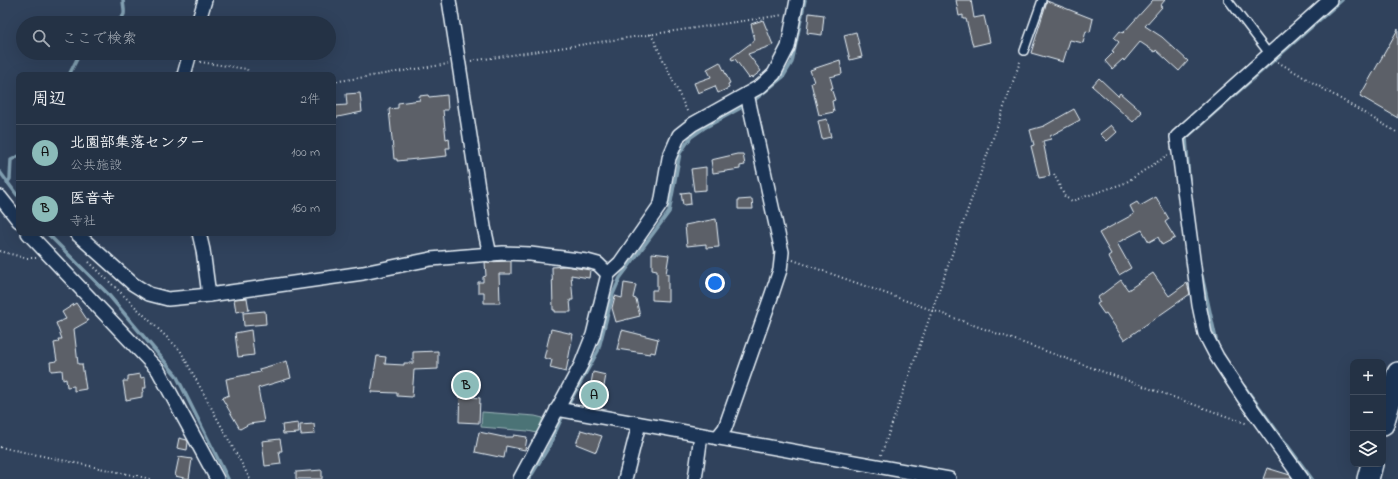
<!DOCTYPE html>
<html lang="ja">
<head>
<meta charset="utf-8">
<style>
	:root { --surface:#243245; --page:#2c3a4c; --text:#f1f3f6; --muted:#a3aab3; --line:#414d5e; --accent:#8bbbb9 }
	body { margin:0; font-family:"Indie Flower","Klee One",sans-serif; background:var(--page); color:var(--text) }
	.controls { position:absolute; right:12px; bottom:12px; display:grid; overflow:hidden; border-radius:8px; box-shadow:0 4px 16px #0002 }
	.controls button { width:36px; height:36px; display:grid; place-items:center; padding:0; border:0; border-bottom:1px solid var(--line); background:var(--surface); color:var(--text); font:20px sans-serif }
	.you { position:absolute; left:715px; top:283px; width:14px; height:14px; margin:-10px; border:3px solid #fff; border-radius:50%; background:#1a73e8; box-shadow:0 0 0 6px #1a73e833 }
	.badge { display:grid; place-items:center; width:26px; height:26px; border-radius:50%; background:var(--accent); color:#111; font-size:13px; font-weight:700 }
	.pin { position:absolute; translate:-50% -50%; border:2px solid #fff; box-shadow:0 1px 4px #0006 }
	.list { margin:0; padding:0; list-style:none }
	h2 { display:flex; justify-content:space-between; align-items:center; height:52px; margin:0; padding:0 16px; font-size:17px }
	h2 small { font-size:13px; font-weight:400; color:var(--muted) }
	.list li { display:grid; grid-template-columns:26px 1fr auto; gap:12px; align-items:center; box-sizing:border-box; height:56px; padding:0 16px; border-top:1px solid var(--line) }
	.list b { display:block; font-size:15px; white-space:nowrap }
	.list p { margin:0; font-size:13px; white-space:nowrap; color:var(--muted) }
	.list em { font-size:13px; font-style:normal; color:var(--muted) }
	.icon { flex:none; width:22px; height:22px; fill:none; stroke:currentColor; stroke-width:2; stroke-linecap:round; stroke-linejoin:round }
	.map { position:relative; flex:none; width:1398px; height:479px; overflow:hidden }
	.search { position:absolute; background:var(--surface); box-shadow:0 4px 16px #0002; left:16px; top:16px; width:320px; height:44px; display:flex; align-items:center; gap:10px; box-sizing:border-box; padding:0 14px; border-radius:22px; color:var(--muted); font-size:15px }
	.panel { position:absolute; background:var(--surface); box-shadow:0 4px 16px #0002; left:16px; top:72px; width:320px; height:164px; border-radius:8px }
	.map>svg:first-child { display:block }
	.green { fill:#4b7376; stroke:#9ab2b7 }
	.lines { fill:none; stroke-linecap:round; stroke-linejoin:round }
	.stream { stroke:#819fb1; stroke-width:3.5 }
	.building { fill:#5c6067; stroke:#e8f1f8 }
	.lane-casing { stroke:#e8f1f8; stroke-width:10 }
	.street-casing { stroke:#e8f1f8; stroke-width:16 }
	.primary-casing { stroke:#e8f1f8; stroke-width:24 }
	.path { stroke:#e8f1f8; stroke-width:2; stroke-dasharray:1 3; stroke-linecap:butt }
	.lane { stroke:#1d3557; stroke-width:7 }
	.street { stroke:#1d3557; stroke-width:13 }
	.primary { stroke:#1d3557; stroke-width:21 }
</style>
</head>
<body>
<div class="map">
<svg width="1398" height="479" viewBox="0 0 1398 479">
	<rect width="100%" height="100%" fill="#30425c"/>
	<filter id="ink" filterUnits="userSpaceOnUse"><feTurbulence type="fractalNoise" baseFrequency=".025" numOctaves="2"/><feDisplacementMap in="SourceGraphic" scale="8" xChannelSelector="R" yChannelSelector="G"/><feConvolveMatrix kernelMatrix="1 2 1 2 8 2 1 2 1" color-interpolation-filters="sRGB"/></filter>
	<g filter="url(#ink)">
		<!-- green -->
		<path class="green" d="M482 412 535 416 543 418 537 433 528 431 481 427Z"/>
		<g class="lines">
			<!-- stream -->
			<g class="stream">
				<path d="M114 23C128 14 124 15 123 0"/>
				<path d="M69 75 80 53"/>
				<path d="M752 102 783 77 792 62 805 0"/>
				<path d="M0 172 17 195"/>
				<path d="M1189 179 1186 138 1342 0"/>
				<path d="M7 183 10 179 11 160 19 156"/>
				<path d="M47 233 107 293 176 375 228 479"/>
				<path d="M1202 276 1217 344"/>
				<path d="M1244 386 1312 479"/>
				<path d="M567 407 598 351 613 294 620 278 669 212 680 153 691 137 704 128 746 105"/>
				<path d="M529 479 548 448 564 413"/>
			</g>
		</g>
		<!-- building -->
		<g class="building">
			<path d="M956 0H971L974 18 984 16 990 42 973 46 966 19H963V15L959 16Z"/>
			<path d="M1153 0H1165L1160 6 1162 7 1145 26 1162 37 1188 61 1179 71 1156 50 1155 52 1140 42 1124 61 1123 59 1112 69 1105 61 1114 52 1112 51 1119 42 1114 38 1120 31 1123 33Z"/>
			<path d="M1047 1 1093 19 1090 32 1086 31 1083 43 1070 40 1063 62 1031 53Z"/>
			<path d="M809 13 824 15 822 35 807 33Z"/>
			<path d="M763 20 773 45 748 54 761 71 752 78 751 76 749 78 735 59 732 60 731 58 755 40 751 24Z"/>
			<path d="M1398 29V118L1360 96Z"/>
			<path d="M856 32 862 57 850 60 844 35Z"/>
			<path d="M840 60 842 74 830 77 833 88H831L835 100 832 101 834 112 819 115 811 83 814 82 810 70Z"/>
			<path d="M720 62 730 83 728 84 729 88 718 93 715 86 698 93 694 83 711 77 707 69Z"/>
			<path d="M1099 78 1118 96 1120 93 1142 112 1133 122 1092 86Z"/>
			<path d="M360 93 362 112 333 118V106L347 105 346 94Z"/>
			<path d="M428 95 429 97 447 95 448 110H443L446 139 449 138 450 148H446L447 156 397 161V159H394L389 109 398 108V103L420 100 419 96Z"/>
			<path d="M1074 109 1080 120 1050 136 1051 139 1043 141 1050 176 1039 178 1031 146 1034 145 1030 130 1044 126Z"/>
			<path d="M827 119 831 137 822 139 818 121Z"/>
			<path d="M1111 125 1117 132 1107 141 1100 134Z"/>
			<path d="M737 154H743L745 165 740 166V169L713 173 711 160Z"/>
			<path d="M706 167V190L694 191 691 169Z"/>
			<path d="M690 192 691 204 683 205 681 193Z"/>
			<path d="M1156 197 1169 219 1165 222 1175 238 1162 245 1158 237 1149 242 1142 230 1117 243 1131 268 1119 275 1108 256 1111 254 1099 233 1134 214 1130 206 1137 202 1140 206Z"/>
			<path d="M752 199 753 209H738V200Z"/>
			<path d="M716 219 719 247 706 248V244L687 246 685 225Z"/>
			<path d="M652 253 669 255 666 274H668V301L652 300V290H657V270L652 269Z"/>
			<path d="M511 261V274H499L500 303H484V292H478V282H483V277L486 276 485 262Z"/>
			<path d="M565 266 590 270 589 278 571 275 573 300H570L571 312H555V310H553L552 267Z"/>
			<path d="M1153 273 1169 296 1187 283 1190 294 1124 340 1106 313 1104 314 1097 304 1100 302 1097 298 1121 280 1128 290Z"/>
			<path d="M624 283 636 285 633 298 636 299 640 316 616 322 612 308 615 296 622 298Z"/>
			<path d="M247 298 249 310 236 312 234 299Z"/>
			<path d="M76 303 88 321 74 329 78 364H82L86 389 74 391V386L67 387 66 379 63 380 62 370 51 371 50 362 57 361 54 343 59 342 58 339H62L56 323 66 319 62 312Z"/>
			<path d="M265 311 266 324 244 326 243 313Z"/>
			<path d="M551 329 573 334 566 372 550 368 552 360 544 358Z"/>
			<path d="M251 330 254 355 238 357 235 333Z"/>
			<path d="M622 330 658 339 655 353 651 352 650 354 617 349Z"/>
			<path d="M438 351V369L414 370 412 397 397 396V393L371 392 377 356 386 357 385 364 404 365V363H413V352Z"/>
			<path d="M287 361 291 378 258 388 264 422 249 424 240 429 222 398 229 395 226 379 260 372 259 369Z"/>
			<path d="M593 372 606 375 601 403 592 402 597 387 591 384Z"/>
			<path d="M140 374 141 378 145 377 146 388H143L144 392H142V397L126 400 123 381H128V376Z"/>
			<path d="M460 383 471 384 470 397 480 398 479 423 459 422Z"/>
			<path d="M298 423 299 433 283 434 282 425Z"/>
			<path d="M314 424 315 434 301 435 300 425Z"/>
			<path d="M581 430 602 436 596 452 576 444Z"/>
			<path d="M479 432 503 437H513L514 435 527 437 525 450 506 446 504 458 475 452Z"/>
			<path d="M179 438 187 440 188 442 187 450 177 448Z"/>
			<path d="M280 439 282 451H279L281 464 265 466 262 441Z"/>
			<path d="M179 457 192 459 189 479 175 476Z"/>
			<path d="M1267 468 1290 475 1292 479H1263Z"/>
			<path d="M322 470V479H296V472Z"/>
		</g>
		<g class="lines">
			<!-- lane casing -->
			<g class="lane-casing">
				<g id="lane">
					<path d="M1228 0 1270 55"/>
					<path d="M1024 51 1042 0"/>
				</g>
			</g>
			<!-- street casing -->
			<g class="street-casing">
				<g id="street">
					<path d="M449 0 484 227 490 255"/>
					<path d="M198 23 205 0"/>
					<path d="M184 75 190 53"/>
					<path d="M0 197 19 221"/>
					<path d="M28 233 158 370 217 479"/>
					<path d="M76 233 133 284 149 294 168 299 209 295 363 273 431 259 503 253 530 254 587 261 598 264 608 274"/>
					<path d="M199 233 203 250 209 295"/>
					<path d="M557 409 949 479"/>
					<path d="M717 438 725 428 772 294 780 270 782 252 747 94"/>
					<path d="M520 479 581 365 593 335 608 274 620 263 661 204 669 158 679 135 693 124 761 86 774 74 788 47 797 0"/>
					<path d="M625 479 639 424"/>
					<path d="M695 479 701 435"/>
					<path d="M1302 479 1244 398 1217 357 1205 334 1199 305 1177 137 1330 0"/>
				</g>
			</g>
			<!-- primary casing -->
			<g class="primary-casing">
				<g id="primary">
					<path d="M1383 424 1398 373"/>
					<path d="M1368 479 1372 464"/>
				</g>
			</g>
			<!-- path -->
			<g class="path">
				<path d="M651 34 688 113"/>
				<path d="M471 61 783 15"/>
				<path d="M200 62 247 69 249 75"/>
				<path d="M1278 62 1398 133"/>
				<path d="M333 82 448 64"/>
				<path d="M1054 174 1065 197 1072 201 1125 183 1168 155"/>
				<path d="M0 251 25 258H36"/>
				<path d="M793 260 1248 424"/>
				<path d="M89 262 180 350 250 479"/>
				<path d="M0 447 151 479"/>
				<path d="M881 455 1021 59"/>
			</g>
			<!-- lane -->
			<use href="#lane" class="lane"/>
			<!-- street -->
			<use href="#street" class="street"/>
			<!-- primary -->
			<use href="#primary" class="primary"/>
		</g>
	</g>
</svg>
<div class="controls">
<button>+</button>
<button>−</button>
<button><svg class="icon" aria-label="layers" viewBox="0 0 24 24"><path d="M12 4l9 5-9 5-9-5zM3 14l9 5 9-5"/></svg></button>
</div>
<div class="you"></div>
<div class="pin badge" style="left:594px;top:395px">A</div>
<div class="pin badge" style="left:466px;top:385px">B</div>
<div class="search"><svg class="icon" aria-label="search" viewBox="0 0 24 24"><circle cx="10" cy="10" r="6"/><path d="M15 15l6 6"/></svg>ここで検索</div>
<section class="panel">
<h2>周辺<small>2件</small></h2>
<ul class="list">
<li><span class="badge">A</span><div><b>北園部集落センター</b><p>公共施設</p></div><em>100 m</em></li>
<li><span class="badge">B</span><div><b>医音寺</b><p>寺社</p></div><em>160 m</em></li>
</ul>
</section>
</div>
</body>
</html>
